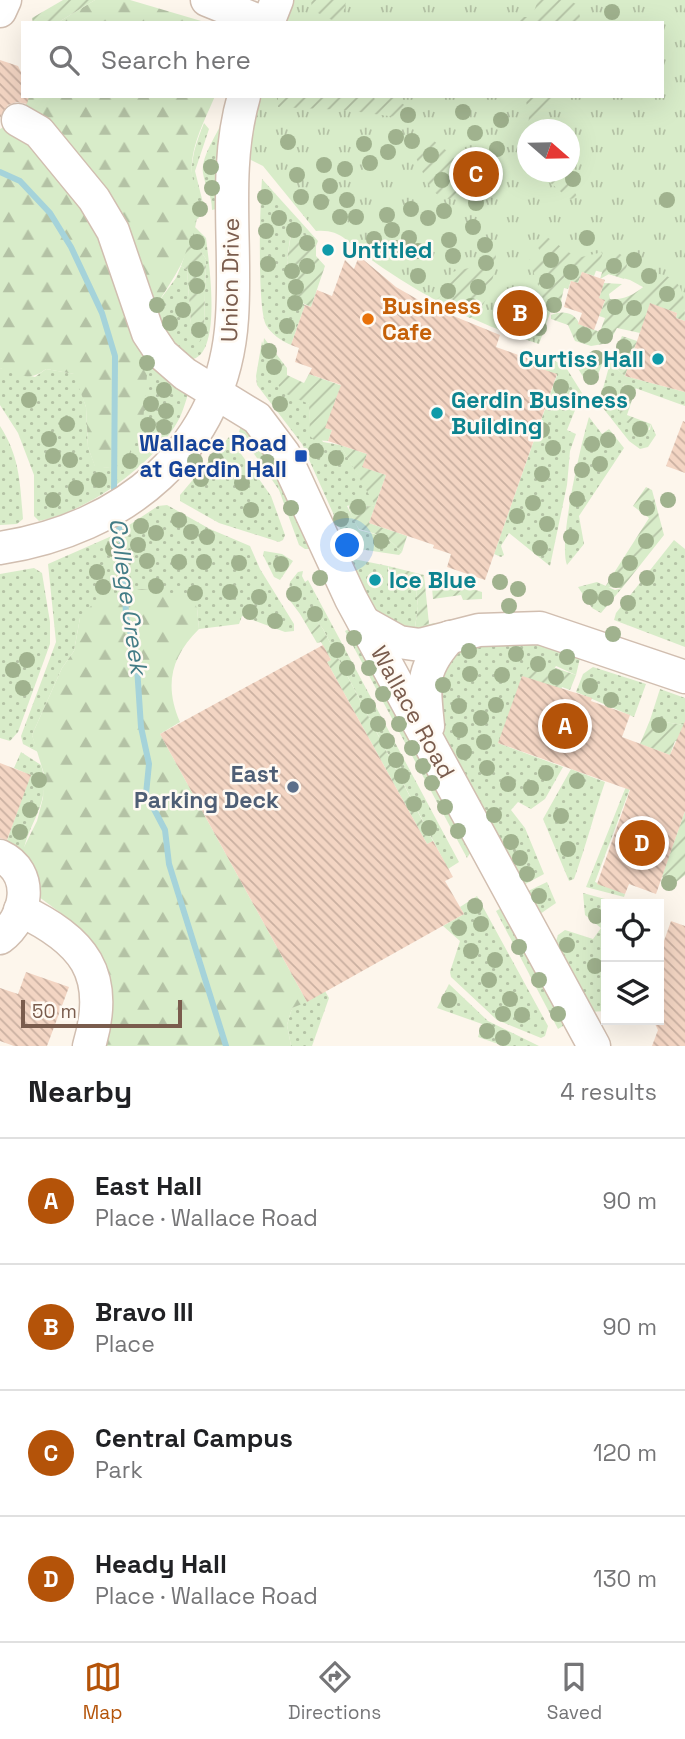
<!DOCTYPE html>
<html lang="en">
<head>
<meta charset="utf-8">
<style>
	:root { --surface:#fff; --page:#f2f2f2; --text:#202124; --muted:#757577; --line:#e0e0e0; --accent:#b45309 }
	body { margin:0; font-family:"Space Grotesk",sans-serif; background:var(--page); color:var(--text) }
	.controls { position:absolute; right:21px; bottom:21px; display:grid; overflow:hidden; border-radius:0px; box-shadow:0 7px 28px #0002 }
	.controls button { width:63px; height:63px; display:grid; place-items:center; padding:0; border:0; border-bottom:2px solid var(--line); background:var(--surface); color:var(--text); font:35px sans-serif }
	.compass { position:absolute; left:517px; top:119px; width:63px; height:63px; border-radius:50%; background:var(--surface); box-shadow:0 7px 28px #0002; rotate:110deg }
	.scale { position:absolute; left:21px; bottom:18px; width:161px; box-sizing:border-box; padding-left:7px; border:4px solid #7a5c4d; border-top:0; font-size:19px; line-height:24px; white-space:nowrap; color:#7a5c4d; -webkit-text-stroke:5px #fffaf3; paint-order:stroke }
	.you { position:absolute; left:348px; top:546px; width:24px; height:24px; margin:-18px; border:5px solid #fff; border-radius:50%; background:#1a73e8; box-shadow:0 0 0 10px #1a73e833 }
	.badge { display:grid; place-items:center; width:46px; height:46px; border-radius:50%; background:var(--accent); color:#fff; font-size:23px; font-weight:700 }
	.pin { position:absolute; translate:-50% -50%; border:4px solid #fff; box-shadow:0 2px 7px #0006 }
	.list { margin:0; padding:0; list-style:none }
	h2 { display:flex; justify-content:space-between; align-items:center; height:91px; margin:0; padding:0 28px; font-size:30px }
	h2 small { font-size:23px; font-weight:400; color:var(--muted) }
	.list li { display:grid; grid-template-columns:46px 1fr auto; gap:21px; align-items:center; box-sizing:border-box; height:126px; padding:0 28px; border-top:2px solid var(--line) }
	.list b { display:block; font-size:26px; white-space:nowrap }
	.list p { margin:0; font-size:23px; white-space:nowrap; color:var(--muted) }
	.list em { font-size:23px; font-style:normal; color:var(--muted) }
	.icon { flex:none; width:38px; height:38px; fill:none; stroke:currentColor; stroke-width:2; stroke-linecap:round; stroke-linejoin:round }
	.map { position:relative; flex:none; width:685px; height:1046px; overflow:hidden }
	.search { position:absolute; background:var(--surface); box-shadow:0 7px 28px #0002; left:21px; right:21px; top:21px; height:77px; display:flex; align-items:center; gap:18px; box-sizing:border-box; padding:0 24px; border-radius:0px; color:var(--muted); font-size:26px }
	.sheet { height:595px; background:var(--surface) }
	nav { display:flex; justify-content:space-around; align-items:center; box-sizing:border-box; height:98px; border-top:2px solid var(--line); background:var(--surface); font-size:19px; color:var(--muted) }
	nav a { display:grid; justify-items:center; gap:4px }
	nav .on { color:var(--accent) }
	.map>svg:first-child { display:block }
	.grass { fill:url(#grass-dots) }
	.forest { fill:url(#forest-firs) }
	.park { fill:url(#park-tufts); fill-rule:evenodd }
	.garden { fill:url(#garden-furrows) }
	.lines { fill:none; stroke-linecap:round; stroke-linejoin:round }
	.stream { stroke:#a5d3da; stroke-width:6 }
	.building { fill:url(#building-back-hatch) }
	.minor-casing { stroke:#d1beb0; stroke-width:35 }
	.minor { stroke:#fff; stroke-width:32 }
	.tree { fill:#a0b28e }
	.culture-dot { fill:#0f9aa8; stroke:#fffaf3; stroke-width:2.5 }
	.food-dot { fill:#e8710a; stroke:#fffaf3; stroke-width:2.5 }
	.transit-dot { fill:#1a4fb4; stroke:#fffaf3; stroke-width:2.5 }
	.service-dot { fill:#5c6f8a; stroke:#fffaf3; stroke-width:2.5 }
	.labels { text-anchor:middle; stroke-width:5; stroke-linejoin:round; paint-order:stroke }
	.culture-label { font-size:23px; font-weight:bold; fill:#0d838f; stroke:#fffaf3; text-anchor:start }
	.street-label { font-size:23px; fill:#7a5c4d; stroke:#fffaf3 }
	.food-label { font-size:23px; font-weight:bold; fill:#c56008; stroke:#fffaf3; text-anchor:start }
	.transit-label { font-size:23px; font-weight:bold; fill:#164399; stroke:#fffaf3; text-anchor:end }
	.service-label { font-size:23px; font-weight:bold; fill:#4e5e75; stroke:#fffaf3; text-anchor:end }
	.water-label { font-size:24px; font-style:italic; fill:#437c86; stroke:#fffaf3 }
</style>
</head>
<body>
<div class="map">
<svg width="685" height="1046" viewBox="0 0 685 1046">
	<defs>
		<pattern id="grass-dots" width="8" height="8" patternUnits="userSpaceOnUse" patternTransform="scale(1.75)"><rect width="8" height="8" fill="#d8ecc9"/><path d="M2 2h.1M6 6h.1" fill="none" stroke="#b4c2a5" stroke-width="1.8" stroke-linecap="round"/></pattern>
		<pattern id="forest-firs" width="22" height="20" patternUnits="userSpaceOnUse" patternTransform="scale(1.75)"><rect width="22" height="20" fill="#d8ecc9"/><path d="M5 1l3.5 6h-7zM16 11l3.5 6h-7z" fill="#b4c2a5"/></pattern>
		<pattern id="park-tufts" width="24" height="20" patternUnits="userSpaceOnUse" patternTransform="scale(1.75)"><rect width="24" height="20" fill="#d8ecc9"/><path d="M3 7l-1-3M5 7V3M7 7l1-3M15 17l-1-3M17 17v-4M19 17l1-3" fill="none" stroke="#b4c2a5"/></pattern>
		<pattern id="garden-furrows" width="10" height="10" patternUnits="userSpaceOnUse" patternTransform="scale(1.75)"><rect width="10" height="10" fill="#d8ecc9"/><path d="M-1 1l2-2M0 10L10 0M9 11l2-2" fill="none" stroke="#b4c2a5"/></pattern>
		<pattern id="building-back-hatch" width="6" height="6" patternUnits="userSpaceOnUse" patternTransform="scale(1.75)"><rect width="6" height="6" fill="#f3d5c3"/><path d="M-1 5l2 2M0 0l6 6M5-1l2 2" fill="none" stroke="#cab0a1"/></pattern>
	</defs>
	<rect width="100%" height="100%" fill="#fdf6ec"/>
	<!-- grass -->
	<g class="grass">
		<path d="M204 123 209 129 195 171 204 207 198 219 195 218C199 201 192 190 192 173 191 156 198 138 204 123Z"/>
		<path d="M224 124 216 209 212 210C212 194 205 187 203 173 201 158 214 139 220 126Z"/>
		<path d="M262 179 318 241 316 246 296 228 291 232 287 260 291 297 305 305 291 345C283 342 270 333 266 325 257 307 260 204 262 179Z"/>
		<path d="M194 226 206 238C209 263 222 351 193 359L179 350 151 312 176 278 181 266 187 270 192 338 204 326 206 259 191 237Z"/>
		<path d="M134 339 189 391C185 403 182 416 175 426 148 468 88 511 39 521L34 516V475L18 433 0 405V368L35 377 46 369 75 374 86 407 88 447 95 466 110 468 137 351Z"/>
		<path d="M262 341 265 351 274 362 272 371 309 404 310 423 323 442 340 445 376 505 366 507 358 502 347 506 359 530 386 537 402 552 399 555 359 549 346 542 302 444 257 385 256 376Z"/>
		<path d="M602 353 604 359 596 380 588 385 571 357Z"/>
		<path d="M540 354 565 366 582 393 567 430 576 434 570 451 567 485 550 566 509 533 501 546 504 555 501 557 494 554 557 375 536 367Z"/>
		<path d="M610 363 625 376 685 392V406L624 384 617 404 633 425 650 430 651 424 656 435 648 447 640 449 629 441 599 403Z"/>
		<path d="M589 417 602 434 609 429 624 448 579 516 584 544 567 565C558 542 581 444 589 417Z"/>
		<path d="M241 425 265 450 312 549H305L299 545 279 490 239 432Z"/>
		<path d="M0 426C20 457 20 483 23 519L17 524 0 525Z"/>
		<path d="M229 437 271 496 285 535 283 540 279 542 219 523 180 501V495Z"/>
		<path d="M167 505 210 529 250 546 260 569 294 624V631L285 632 242 616 239 624 199 629 197 608 80 618 74 651 62 668 32 735 38 752 23 744 21 736 56 642 48 564 114 535 158 506Z"/>
		<path d="M674 540 685 549V647L614 620 616 613Z"/>
		<path d="M264 551 282 554 293 561 280 580 274 577 263 555Z"/>
		<path d="M344 557 388 566V570L416 589 418 606 415 627 435 623V629L416 637 376 613Z"/>
		<path d="M34 568 42 573 50 622V644L18 732 10 741 0 738V574Z"/>
		<path d="M303 571 302 576 305 582 308 580 459 862 448 869 323 629 313 616 300 614 288 598 290 582 298 572Z"/>
		<path d="M597 582 615 590 622 588 601 613 592 608 578 587Z"/>
		<path d="M353 627 472 850 467 858 345 631Z"/>
		<path d="M528 641 581 654 576 675 556 666 498 743 563 767 545 799 531 809 518 802 511 810 525 828 544 874 520 887 446 749 437 719 436 671 459 648Z"/>
		<path d="M593 667 646 684 634 717 576 692 583 674Z"/>
		<path d="M660 689 685 698V725L650 720Z"/>
		<path d="M21 752 41 765C54 804 23 827 23 859L4 849 30 775 14 768Z"/>
		<path d="M571 769 605 782C594 814 586 846 574 879L569 881 543 819Z"/>
		<path d="M631 774 635 775 595 882 625 894 624 897 586 887Z"/>
		<path d="M547 882 556 903 540 914 524 893Z"/>
		<path d="M583 893 623 904H606V1011L588 1012 555 944 558 935 565 930 593 939 601 928 585 915Z"/>
		<path d="M477 896 548 1026 545 1036 541 1038 497 1020 451 977 450 972 460 941 443 926 464 914 460 907Z"/>
		<path d="M505 906 568 1023 558 1029 496 911Z"/>
		<path d="M449 984 488 1021 539 1046H504L478 1037 482 1024 437 1008Z"/>
		<path d="M325 991 329 998 312 1046H291L287 1025 292 1008Z"/>
	</g>
	<!-- forest -->
	<g class="forest">
		<path d="M95 0H130L208 23H57Z"/>
		<path d="M29 96H215C205 120 190 147 192 173 192 183 199 194 198 205 197 255 159 298 134 339L147 375 143 422 128 456 110 468 95 467 88 447 86 407 74 374 46 369C29 382 18 375 0 368V129L21 118Z"/>
		<path d="M142 589 190 596 197 608 199 629C171 657 164 685 180 722L160 734 307 1002 292 1008 287 1025 291 1046H104L87 942 73 922 39 897 23 859V849L37 821 43 798 44 774 32 735 62 668 74 651 80 618 101 595Z"/>
	</g>
	<!-- park -->
	<path class="park" d="M277 0H685V310L630 280 568 263 539 344C476 324 419 295 366 256 347 242 341 229 316 231L263 166 235 152 244 96H662V23H268ZM528 130H570V172H528Z"/>
	<!-- garden -->
	<g class="garden">
		<path d="M63 0H95L57 23H33L32 18Z"/>
		<path d="M311 0H346L345 8 336 22 312 10Z"/>
		<path d="M538 0H568L576 4 582 23H518L521 17H532Z"/>
		<path d="M278 96H372L377 101 393 97 417 114 418 120 345 110 278 107Z"/>
		<path d="M525 96H554L541 112 548 129H528L529 116Z"/>
		<path d="M430 138 447 151 474 179 464 198C431 205 428 181 415 156L419 144Z"/>
		<path d="M529 172 564 174 578 198 569 199 552 184Z"/>
		<path d="M292 228H296L316 246V256L325 266 311 307 291 298 287 260Z"/>
		<path d="M191 237 206 259 204 326 200 342 192 338 187 270 181 266Z"/>
		<path d="M547 237 577 258 603 252 594 276 582 272 578 283 571 281 568 289 564 288 560 306 551 311 547 310 529 260 541 254 535 240Z"/>
		<path d="M489 250 496 251C496 270 489 309 470 318L435 301 443 294 452 272 473 267Z"/>
		<path d="M609 251H616L628 260 624 279 609 274 600 279Z"/>
		<path d="M659 274C685 279 685 299 685 321L676 318 677 313 650 304 640 333 617 328 609 343 591 346 575 341 568 325 551 319V315C561 310 576 312 579 324L600 332 605 318 599 316 605 301 599 298 604 283 622 284 609 294 610 299C632 301 643 286 659 274Z"/>
		<path d="M622 336 637 341 625 376 610 363Z"/>
		<path d="M264 338 287 368V375L304 383 309 374 348 388 337 396 326 428 332 430 328 441 314 440 310 436 309 404 284 393 274 379V362L263 347Z"/>
		<path d="M624 384 636 388 627 415 651 424 644 439H639L633 425C613 419 619 400 624 384Z"/>
		<path d="M340 445 367 454 363 467 386 475 369 523 407 536 402 552 386 537 359 529C352 518 345 506 351 493L366 507 375 505Z"/>
		<path d="M646 487 652 490 664 535 622 588 605 587 649 518 633 506Z"/>
		<path d="M388 566 424 575 429 624 415 628 418 606 416 589 391 573Z"/>
		<path d="M431 576 482 592V599L463 600 461 595 433 599Z"/>
		<path d="M306 613 313 616 323 629 433 841 427 844 327 662 331 660 321 642 317 643 300 614Z"/>
		<path d="M535 661 576 675 570 690 562 687 561 690 522 676Z"/>
		<path d="M650 720 685 725V744L675 741 670 755 640 744Z"/>
		<path d="M685 811V875L669 888 662 876Z"/>
	</g>
	<g class="lines">
		<!-- stream -->
		<g class="stream">
			<path d="M0 172 20 181 50 213 71 247 102 313 115 356 114 498"/>
			<path d="M117 515 124 557 126 617 136 652 141 727 149 764 146 794 165 830 169 864 226 1046"/>
		</g>
	</g>
	<!-- building -->
	<g class="building">
		<path d="M0 60 18 66 23 76V96H29L27 104 17 102 8 105 0 118Z"/>
		<path d="M359 256 396 287 429 306 500 335 496 347 538 362 536 367 557 374 485 580 447 567 451 554 433 548 434 545 369 523 386 475 362 467 367 454 328 441 332 430 325 428 341 385 309 374 312 368 295 362 299 348 291 345 305 305 311 307 317 290 332 296 345 260 354 269Z"/>
		<path d="M582 272 605 280 599 298 605 300 594 330 578 324 582 313 564 307 571 281 578 283Z"/>
		<path d="M650 303 677 313 676 318 685 321V392L625 376Z"/>
		<path d="M683 421 685 422V473L666 466Z"/>
		<path d="M323 645 331 660 327 662 427 844 433 841 453 877 445 881 464 914 307 1002 160 734Z"/>
		<path d="M522 676 592 698 591 701 630 715 622 737 670 755 685 721V811L656 894 629 884 625 894 597 884 630 790 498 743Z"/>
		<path d="M0 763 31 775 7 840 0 838Z"/>
		<path d="M671 921 685 926V1046H652L658 1030 653 1020H659V955Z"/>
		<path d="M26 972 69 987 47 1046H14L0 1041V988L18 994Z"/>
	</g>
	<g class="lines">
		<!-- minor casing -->
		<g class="minor-casing">
			<g id="minor">
				<path d="M207 0 264 23"/>
				<path d="M0 11 5 0"/>
				<path d="M268 23 277 0"/>
				<path d="M18 120 39 132 94 199 113 231 148 333 162 354 185 374 257 418 284 454 351 599 594 1046"/>
				<path d="M0 548C123 529 224 450 232 318 237 245 223 168 244 96"/>
				<path d="M365 623 399 642 420 645 479 630 540 628 685 677"/>
				<path d="M428 726C424 684 420 670 450 637"/>
				<path d="M0 856C35 872 28 917 0 938"/>
				<path d="M20 910C83 940 111 973 89 1046"/>
			</g>
		</g>
		<!-- minor -->
		<use href="#minor" class="minor"/>
	</g>
	<!-- trees -->
	<g class="tree">
		<circle cx="612" cy="12" r="8"/>
		<circle cx="463" cy="112" r="8"/>
		<circle cx="408" cy="115" r="8"/>
		<circle cx="501" cy="120" r="8"/>
		<circle cx="475" cy="133" r="8"/>
		<circle cx="396" cy="137" r="8"/>
		<circle cx="412" cy="141" r="8"/>
		<circle cx="288" cy="142" r="8"/>
		<circle cx="364" cy="144" r="8"/>
		<circle cx="497" cy="149" r="8"/>
		<circle cx="388" cy="152" r="8"/>
		<circle cx="431" cy="155" r="8"/>
		<circle cx="370" cy="163" r="8"/>
		<circle cx="324" cy="165" r="8"/>
		<circle cx="211" cy="167" r="8"/>
		<circle cx="345" cy="169" r="8"/>
		<circle cx="297" cy="175" r="8"/>
		<circle cx="469" cy="179" r="8"/>
		<circle cx="573" cy="179" r="8"/>
		<circle cx="442" cy="180" r="8"/>
		<circle cx="330" cy="186" r="8"/>
		<circle cx="212" cy="188" r="8"/>
		<circle cx="265" cy="197" r="8"/>
		<circle cx="301" cy="197" r="8"/>
		<circle cx="347" cy="200" r="8"/>
		<circle cx="667" cy="200" r="8"/>
		<circle cx="321" cy="202" r="8"/>
		<circle cx="476" cy="203" r="8"/>
		<circle cx="200" cy="209" r="8"/>
		<circle cx="411" cy="209" r="8"/>
		<circle cx="444" cy="211" r="8"/>
		<circle cx="387" cy="215" r="8"/>
		<circle cx="340" cy="217" r="8"/>
		<circle cx="356" cy="217" r="8"/>
		<circle cx="279" cy="218" r="8"/>
		<circle cx="428" cy="218" r="8"/>
		<circle cx="473" cy="227" r="8"/>
		<circle cx="294" cy="230" r="8"/>
		<circle cx="392" cy="230" r="8"/>
		<circle cx="266" cy="231" r="8"/>
		<circle cx="409" cy="238" r="8"/>
		<circle cx="587" cy="238" r="8"/>
		<circle cx="374" cy="239" r="8"/>
		<circle cx="449" cy="240" r="8"/>
		<circle cx="197" cy="242" r="8"/>
		<circle cx="307" cy="243" r="8"/>
		<circle cx="485" cy="245" r="8"/>
		<circle cx="396" cy="248" r="8"/>
		<circle cx="418" cy="251" r="8"/>
		<circle cx="453" cy="256" r="8"/>
		<circle cx="551" cy="260" r="8"/>
		<circle cx="634" cy="260" r="8"/>
		<circle cx="486" cy="263" r="8"/>
		<circle cx="268" cy="264" r="8"/>
		<circle cx="307" cy="266" r="8"/>
		<circle cx="614" cy="266" r="8"/>
		<circle cx="196" cy="269" r="8"/>
		<circle cx="292" cy="271" r="8"/>
		<circle cx="571" cy="272" r="8"/>
		<circle cx="418" cy="276" r="8"/>
		<circle cx="649" cy="276" r="8"/>
		<circle cx="547" cy="281" r="8"/>
		<circle cx="197" cy="286" r="8"/>
		<circle cx="296" cy="287" r="8"/>
		<circle cx="478" cy="287" r="8"/>
		<circle cx="448" cy="291" r="8"/>
		<circle cx="667" cy="294" r="8"/>
		<circle cx="295" cy="303" r="8"/>
		<circle cx="157" cy="305" r="8"/>
		<circle cx="554" cy="305" r="8"/>
		<circle cx="471" cy="306" r="8"/>
		<circle cx="615" cy="307" r="8"/>
		<circle cx="634" cy="308" r="8"/>
		<circle cx="183" cy="310" r="8"/>
		<circle cx="170" cy="323" r="8"/>
		<circle cx="287" cy="326" r="8"/>
		<circle cx="539" cy="328" r="8"/>
		<circle cx="199" cy="330" r="8"/>
		<circle cx="584" cy="335" r="8"/>
		<circle cx="605" cy="336" r="8"/>
		<circle cx="624" cy="347" r="8"/>
		<circle cx="269" cy="351" r="8"/>
		<circle cx="596" cy="358" r="8"/>
		<circle cx="147" cy="363" r="8"/>
		<circle cx="274" cy="367" r="8"/>
		<circle cx="591" cy="377" r="8"/>
		<circle cx="561" cy="387" r="8"/>
		<circle cx="164" cy="390" r="8"/>
		<circle cx="628" cy="393" r="8"/>
		<circle cx="609" cy="394" r="8"/>
		<circle cx="29" cy="400" r="8"/>
		<circle cx="151" cy="404" r="8"/>
		<circle cx="280" cy="404" r="8"/>
		<circle cx="166" cy="411" r="8"/>
		<circle cx="67" cy="424" r="8"/>
		<circle cx="148" cy="425" r="8"/>
		<circle cx="164" cy="427" r="8"/>
		<circle cx="640" cy="429" r="8"/>
		<circle cx="542" cy="430" r="8"/>
		<circle cx="49" cy="439" r="8"/>
		<circle cx="608" cy="440" r="8"/>
		<circle cx="592" cy="444" r="8"/>
		<circle cx="553" cy="448" r="8"/>
		<circle cx="316" cy="451" r="8"/>
		<circle cx="53" cy="456" r="8"/>
		<circle cx="336" cy="458" r="8"/>
		<circle cx="70" cy="460" r="8"/>
		<circle cx="216" cy="460" r="8"/>
		<circle cx="130" cy="461" r="8"/>
		<circle cx="195" cy="461" r="8"/>
		<circle cx="267" cy="462" r="8"/>
		<circle cx="600" cy="464" r="8"/>
		<circle cx="582" cy="470" r="8"/>
		<circle cx="542" cy="474" r="8"/>
		<circle cx="201" cy="479" r="8"/>
		<circle cx="99" cy="480" r="8"/>
		<circle cx="242" cy="483" r="8"/>
		<circle cx="76" cy="488" r="8"/>
		<circle cx="577" cy="499" r="8"/>
		<circle cx="53" cy="500" r="8"/>
		<circle cx="668" cy="500" r="8"/>
		<circle cx="533" cy="503" r="8"/>
		<circle cx="358" cy="507" r="8"/>
		<circle cx="291" cy="508" r="8"/>
		<circle cx="647" cy="508" r="8"/>
		<circle cx="251" cy="510" r="8"/>
		<circle cx="517" cy="516" r="8"/>
		<circle cx="341" cy="519" r="8"/>
		<circle cx="179" cy="520" r="8"/>
		<circle cx="547" cy="524" r="8"/>
		<circle cx="141" cy="526" r="8"/>
		<circle cx="191" cy="532" r="8"/>
		<circle cx="156" cy="533" r="8"/>
		<circle cx="207" cy="537" r="8"/>
		<circle cx="571" cy="537" r="8"/>
		<circle cx="381" cy="541" r="8"/>
		<circle cx="646" cy="541" r="8"/>
		<circle cx="138" cy="545" r="8"/>
		<circle cx="540" cy="548" r="8"/>
		<circle cx="113" cy="549" r="8"/>
		<circle cx="147" cy="561" r="8"/>
		<circle cx="179" cy="562" r="8"/>
		<circle cx="204" cy="562" r="8"/>
		<circle cx="239" cy="563" r="8"/>
		<circle cx="630" cy="563" r="8"/>
		<circle cx="281" cy="564" r="8"/>
		<circle cx="97" cy="572" r="8"/>
		<circle cx="320" cy="578" r="8"/>
		<circle cx="647" cy="578" r="8"/>
		<circle cx="616" cy="580" r="8"/>
		<circle cx="500" cy="582" r="8"/>
		<circle cx="156" cy="586" r="8"/>
		<circle cx="103" cy="587" r="8"/>
		<circle cx="518" cy="589" r="8"/>
		<circle cx="230" cy="592" r="8"/>
		<circle cx="195" cy="593" r="8"/>
		<circle cx="294" cy="594" r="8"/>
		<circle cx="259" cy="597" r="8"/>
		<circle cx="590" cy="597" r="8"/>
		<circle cx="606" cy="598" r="8"/>
		<circle cx="628" cy="603" r="8"/>
		<circle cx="509" cy="606" r="8"/>
		<circle cx="250" cy="612" r="8"/>
		<circle cx="315" cy="614" r="8"/>
		<circle cx="275" cy="621" r="8"/>
		<circle cx="613" cy="634" r="8"/>
		<circle cx="354" cy="638" r="8"/>
		<circle cx="337" cy="650" r="8"/>
		<circle cx="469" cy="651" r="8"/>
		<circle cx="516" cy="654" r="8"/>
		<circle cx="567" cy="657" r="8"/>
		<circle cx="27" cy="660" r="8"/>
		<circle cx="538" cy="664" r="8"/>
		<circle cx="347" cy="668" r="8"/>
		<circle cx="369" cy="668" r="8"/>
		<circle cx="13" cy="670" r="8"/>
		<circle cx="470" cy="674" r="8"/>
		<circle cx="502" cy="675" r="8"/>
		<circle cx="556" cy="677" r="8"/>
		<circle cx="443" cy="685" r="8"/>
		<circle cx="590" cy="686" r="8"/>
		<circle cx="23" cy="688" r="8"/>
		<circle cx="383" cy="694" r="8"/>
		<circle cx="611" cy="700" r="8"/>
		<circle cx="496" cy="705" r="8"/>
		<circle cx="368" cy="706" r="8"/>
		<circle cx="459" cy="706" r="8"/>
		<circle cx="481" cy="718" r="8"/>
		<circle cx="378" cy="724" r="8"/>
		<circle cx="399" cy="724" r="8"/>
		<circle cx="659" cy="725" r="8"/>
		<circle cx="460" cy="730" r="8"/>
		<circle cx="387" cy="741" r="8"/>
		<circle cx="484" cy="742" r="8"/>
		<circle cx="412" cy="748" r="8"/>
		<circle cx="464" cy="752" r="8"/>
		<circle cx="396" cy="760" r="8"/>
		<circle cx="423" cy="766" r="8"/>
		<circle cx="487" cy="768" r="8"/>
		<circle cx="546" cy="773" r="8"/>
		<circle cx="402" cy="776" r="8"/>
		<circle cx="39" cy="780" r="8"/>
		<circle cx="577" cy="781" r="8"/>
		<circle cx="432" cy="783" r="8"/>
		<circle cx="508" cy="784" r="8"/>
		<circle cx="531" cy="788" r="8"/>
		<circle cx="414" cy="804" r="8"/>
		<circle cx="445" cy="807" r="8"/>
		<circle cx="30" cy="810" r="8"/>
		<circle cx="494" cy="815" r="8"/>
		<circle cx="561" cy="816" r="8"/>
		<circle cx="429" cy="828" r="8"/>
		<circle cx="458" cy="831" r="8"/>
		<circle cx="20" cy="832" r="8"/>
		<circle cx="511" cy="842" r="8"/>
		<circle cx="568" cy="849" r="8"/>
		<circle cx="520" cy="858" r="8"/>
		<circle cx="527" cy="874" r="8"/>
		<circle cx="669" cy="883" r="8"/>
		<circle cx="539" cy="896" r="8"/>
		<circle cx="475" cy="906" r="8"/>
		<circle cx="596" cy="916" r="8"/>
		<circle cx="481" cy="924" r="8"/>
		<circle cx="459" cy="928" r="8"/>
		<circle cx="567" cy="945" r="8"/>
		<circle cx="519" cy="947" r="8"/>
		<circle cx="471" cy="951" r="8"/>
		<circle cx="495" cy="960" r="8"/>
		<circle cx="595" cy="966" r="8"/>
		<circle cx="489" cy="980" r="8"/>
		<circle cx="539" cy="980" r="8"/>
		<circle cx="510" cy="999" r="8"/>
		<circle cx="449" cy="1000" r="8"/>
		<circle cx="503" cy="1014" r="8"/>
		<circle cx="558" cy="1014" r="8"/>
		<circle cx="522" cy="1015" r="8"/>
		<circle cx="487" cy="1031" r="8"/>
		<circle cx="503" cy="1038" r="8"/>
	</g>
	<!-- markers -->
	<g class="culture-dot">
		<circle cx="328" cy="250" r="7"/>
		<circle cx="658" cy="359" r="7"/>
		<circle cx="437" cy="413" r="7"/>
		<circle cx="375" cy="580" r="7"/>
	</g>
	<circle class="food-dot" cx="368" cy="319" r="7"/>
	<rect class="transit-dot" x="294" y="449" width="14" height="14" rx="3.5"/>
	<circle class="service-dot" cx="293" cy="787" r="7"/>
	<g class="labels">
		<!-- culture labels -->
		<g class="culture-label">
			<text x="342" y="258">Untitled</text>
			<text x="644" y="367" text-anchor="end">Curtiss Hall</text>
			<text x="451" y="408">Gerdin Business<tspan x="451" dy="26">Building</tspan></text>
			<text x="389" y="588">Ice Blue</text>
		</g>
		<!-- street labels -->
		<g class="street-label">
			<text transform="translate(230 280) rotate(-89)" y="8">Union Drive</text>
			<text transform="translate(413 712) rotate(61)" y="8">Wallace Road</text>
		</g>
		<!-- food labels -->
		<g class="food-label">
			<text x="382" y="314">Business<tspan x="382" dy="26">Cafe</tspan></text>
		</g>
		<!-- transit labels -->
		<g class="transit-label">
			<text x="287" y="451">Wallace Road<tspan x="287" dy="26">at Gerdin Hall</tspan></text>
		</g>
		<!-- service labels -->
		<g class="service-label">
			<text x="279" y="782">East<tspan x="279" dy="26">Parking Deck</tspan></text>
		</g>
		<!-- water labels -->
		<g class="water-label">
			<text transform="translate(128 596) rotate(82)" y="8">College Creek</text>
		</g>
	</g>
</svg>
<div class="controls">
<button><svg class="icon" aria-label="locate" viewBox="0 0 24 24"><circle cx="12" cy="12" r="6"/><path d="M12 2v4M12 18v4M2 12h4M18 12h4"/></svg></button>
<button><svg class="icon" aria-label="layers" viewBox="0 0 24 24"><path d="M12 4l9 5-9 5-9-5zM3 14l9 5 9-5"/></svg></button>
</div>
<svg class="compass" viewBox="-18 -18 36 36"><path d="M0-13l5 13h-10z" fill="#e53935"/><path d="M0 13l5-13h-10z" fill="#757577"/></svg>
<div class="scale">50 m</div>
<div class="you"></div>
<div class="pin badge" style="left:565px;top:726px">A</div>
<div class="pin badge" style="left:520px;top:313px">B</div>
<div class="pin badge" style="left:476px;top:174px">C</div>
<div class="pin badge" style="left:642px;top:843px">D</div>
<div class="search"><svg class="icon" aria-label="search" viewBox="0 0 24 24"><circle cx="10" cy="10" r="6"/><path d="M15 15l6 6"/></svg>Search here</div>
</div>
<section class="sheet">
<h2>Nearby<small>4 results</small></h2>
<ul class="list">
<li><span class="badge">A</span><div><b>East Hall</b><p>Place · Wallace Road</p></div><em>90 m</em></li>
<li><span class="badge">B</span><div><b>Bravo III</b><p>Place</p></div><em>90 m</em></li>
<li><span class="badge">C</span><div><b>Central Campus</b><p>Park</p></div><em>120 m</em></li>
<li><span class="badge">D</span><div><b>Heady Hall</b><p>Place · Wallace Road</p></div><em>130 m</em></li>
</ul>
</section>
<nav>
<a class="on"><svg class="icon" aria-label="map" viewBox="0 0 24 24"><path d="M3 6l6-2 6 2 6-2v14l-6 2-6-2-6 2zM9 4v14M15 6v14"/></svg>Map</a>
<a><svg class="icon" aria-label="directions" viewBox="0 0 24 24"><path d="M12 3l9 9-9 9-9-9zM9 14v-3h6M13 9l2 2-2 2"/></svg>Directions</a>
<a><svg class="icon" aria-label="saved" viewBox="0 0 24 24"><path d="M7 4h10v16l-5-4-5 4z"/></svg>Saved</a>
</nav>
</body>
</html>
